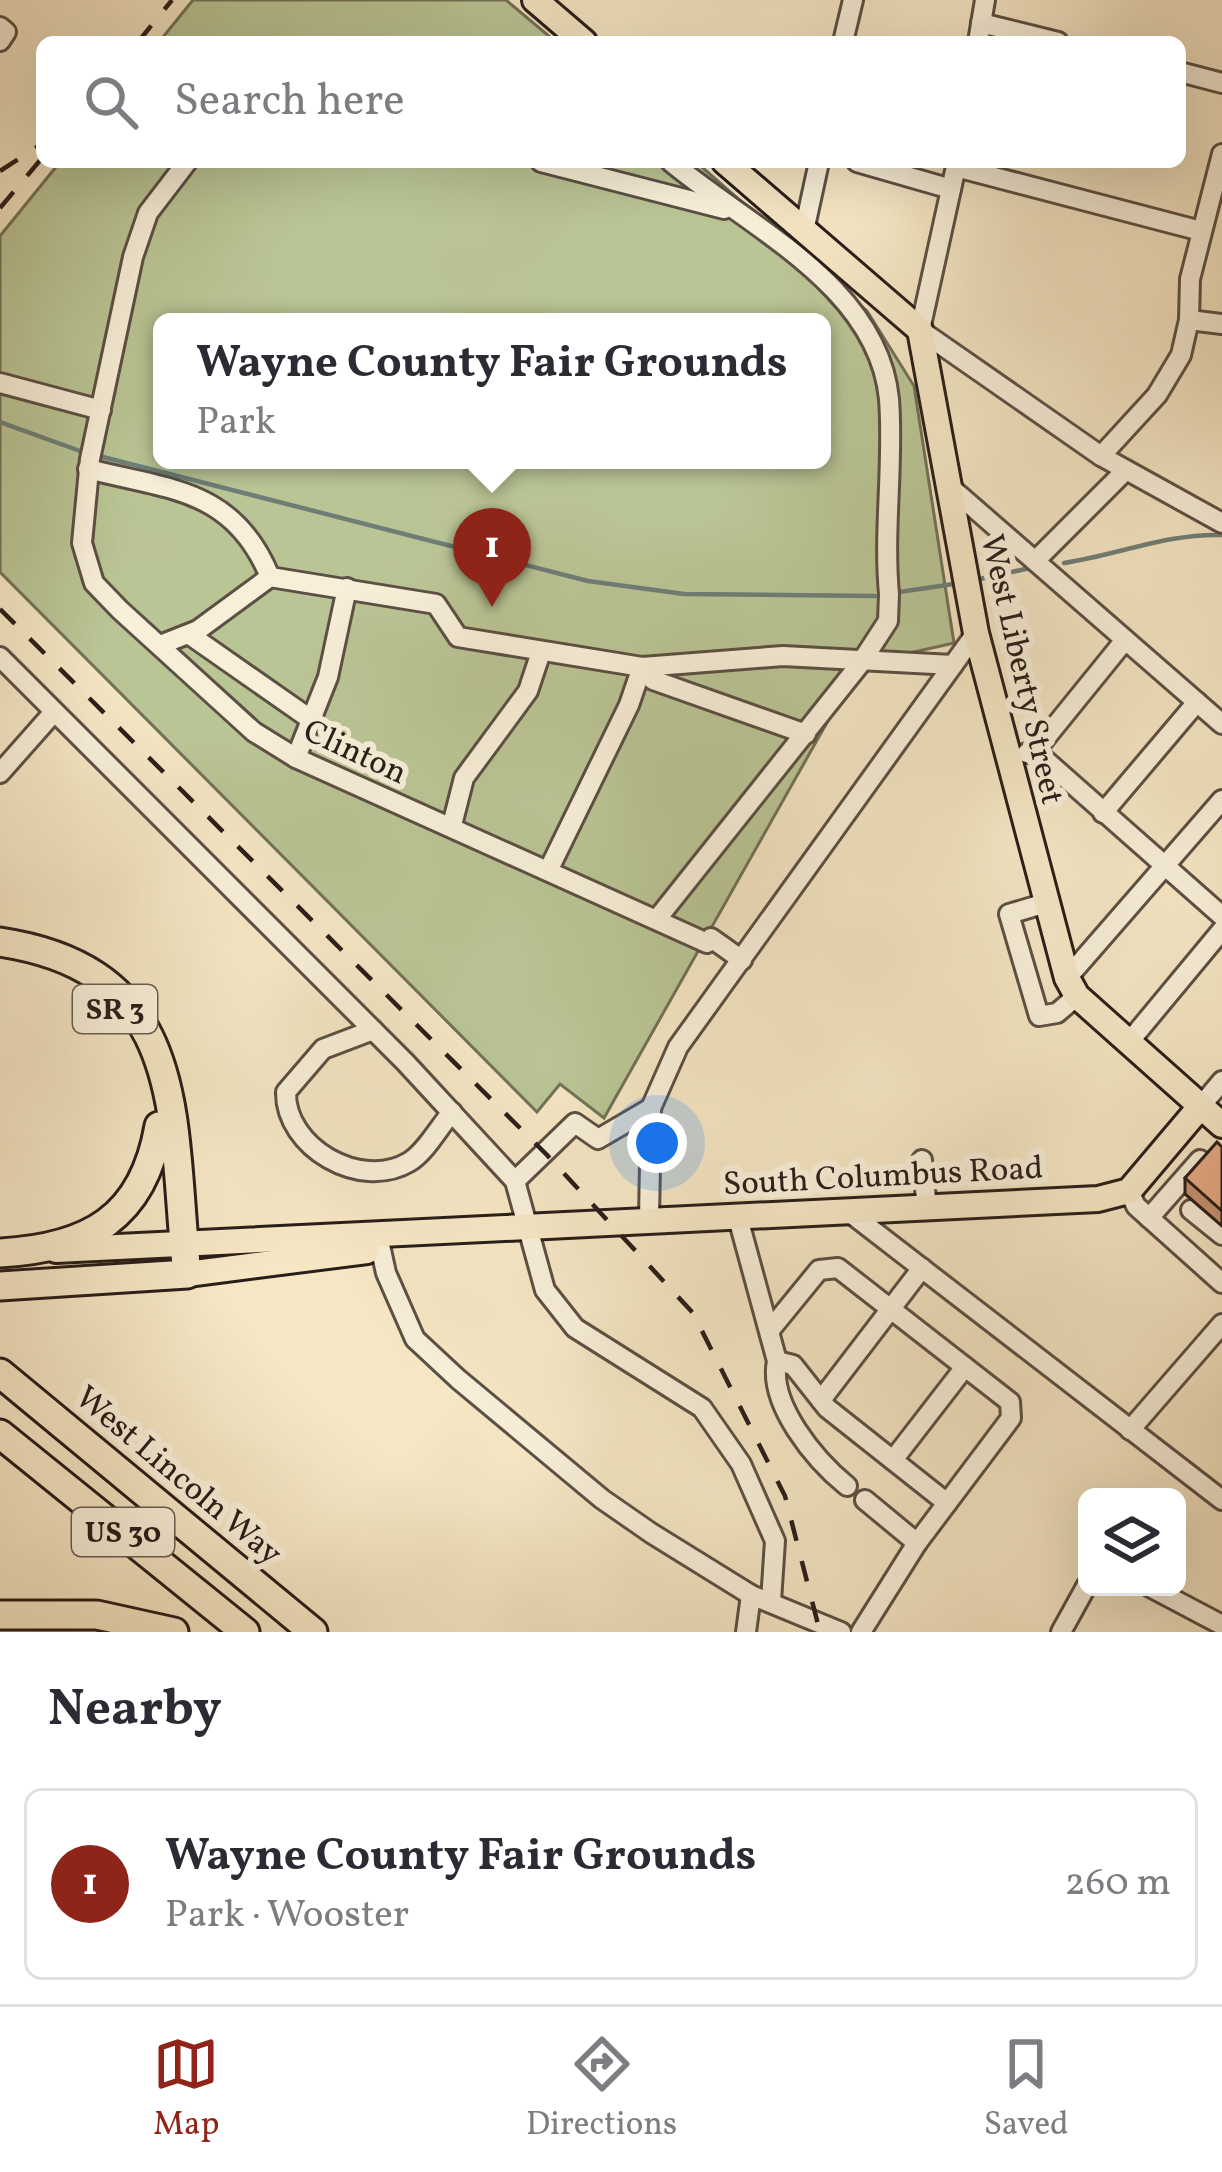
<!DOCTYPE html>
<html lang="en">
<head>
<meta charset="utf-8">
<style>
	:root { --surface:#fff; --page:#f7f7f7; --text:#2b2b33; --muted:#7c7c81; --line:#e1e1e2; --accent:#8f2418 }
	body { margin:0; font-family:Vollkorn,serif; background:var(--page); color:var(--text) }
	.controls { position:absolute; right:36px; bottom:36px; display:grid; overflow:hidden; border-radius:18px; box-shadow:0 12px 48px #0002 }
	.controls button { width:108px; height:108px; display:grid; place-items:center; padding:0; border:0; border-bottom:3px solid var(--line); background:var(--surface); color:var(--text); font:60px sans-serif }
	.you { position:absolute; left:657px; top:1143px; width:42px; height:42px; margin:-30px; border:9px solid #fff; border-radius:50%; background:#1a73e8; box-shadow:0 0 0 18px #1a73e833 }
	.badge { display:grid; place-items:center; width:78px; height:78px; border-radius:50%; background:var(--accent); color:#fff; font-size:39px; font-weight:700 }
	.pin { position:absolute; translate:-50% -99px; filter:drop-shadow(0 3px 6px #0008) }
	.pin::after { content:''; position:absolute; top:63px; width:42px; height:36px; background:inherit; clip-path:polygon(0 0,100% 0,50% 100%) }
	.popup { position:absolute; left:153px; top:313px; width:678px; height:156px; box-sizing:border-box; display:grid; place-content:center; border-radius:18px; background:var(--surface); filter:drop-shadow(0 3px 9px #0005); font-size:39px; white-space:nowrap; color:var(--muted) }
	.popup b { font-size:45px; color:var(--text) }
	.popup::after { content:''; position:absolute; left:50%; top:100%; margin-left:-24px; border:24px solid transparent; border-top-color:var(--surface) }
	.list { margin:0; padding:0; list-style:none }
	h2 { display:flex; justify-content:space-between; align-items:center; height:156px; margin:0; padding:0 48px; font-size:51px }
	h2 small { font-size:39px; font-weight:400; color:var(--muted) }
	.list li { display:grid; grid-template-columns:78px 1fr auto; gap:36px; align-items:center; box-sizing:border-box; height:192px; margin:0 24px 24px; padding:0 24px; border:3px solid var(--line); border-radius:18px }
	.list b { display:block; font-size:45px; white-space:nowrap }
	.list p { margin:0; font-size:39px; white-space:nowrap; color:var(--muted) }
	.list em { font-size:39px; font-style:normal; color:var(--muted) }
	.icon { flex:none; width:66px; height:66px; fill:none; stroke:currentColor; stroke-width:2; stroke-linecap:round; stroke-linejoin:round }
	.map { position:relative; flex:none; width:1222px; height:1632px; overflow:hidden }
	.search { position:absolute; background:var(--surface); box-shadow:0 12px 48px #0002; left:36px; right:36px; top:36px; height:132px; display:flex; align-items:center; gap:30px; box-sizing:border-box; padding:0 42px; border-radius:18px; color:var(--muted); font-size:45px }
	.sheet { height:372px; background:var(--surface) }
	nav { display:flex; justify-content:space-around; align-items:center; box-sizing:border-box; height:168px; border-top:3px solid var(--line); background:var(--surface); font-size:33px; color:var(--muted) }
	nav a { display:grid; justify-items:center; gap:6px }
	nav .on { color:var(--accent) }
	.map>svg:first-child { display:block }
	.green { fill:#bac595; stroke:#727157; stroke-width:3; fill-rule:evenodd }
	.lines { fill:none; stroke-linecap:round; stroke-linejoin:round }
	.stream { stroke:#6e7e77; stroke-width:4.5 }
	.minor-casing { stroke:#5c4f44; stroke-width:24 }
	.major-casing { stroke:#291d19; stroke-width:30 }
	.highway-casing { stroke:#291d19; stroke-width:33 }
	.minor { stroke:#f8efd9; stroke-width:18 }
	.major { stroke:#f5e6c4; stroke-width:24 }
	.highway { stroke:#f5e6c4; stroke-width:27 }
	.rail { stroke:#291d19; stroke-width:4.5; stroke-dasharray:21 21; stroke-linecap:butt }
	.wall { fill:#c69272; stroke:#291d19; stroke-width:3 }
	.building { fill:#e6aa84; stroke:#291d19; stroke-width:3 }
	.labels { text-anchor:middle; stroke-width:12; stroke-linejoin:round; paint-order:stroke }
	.shield { fill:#f8efd9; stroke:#675c53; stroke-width:3 }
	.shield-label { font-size:30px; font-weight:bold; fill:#291d19 }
	.street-label { font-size:33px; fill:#291d19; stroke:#f8efd9 }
</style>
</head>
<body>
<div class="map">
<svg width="1222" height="1632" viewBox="0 0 1222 1632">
	<rect width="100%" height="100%" fill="#f5e6c4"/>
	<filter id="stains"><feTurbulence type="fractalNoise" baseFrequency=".00167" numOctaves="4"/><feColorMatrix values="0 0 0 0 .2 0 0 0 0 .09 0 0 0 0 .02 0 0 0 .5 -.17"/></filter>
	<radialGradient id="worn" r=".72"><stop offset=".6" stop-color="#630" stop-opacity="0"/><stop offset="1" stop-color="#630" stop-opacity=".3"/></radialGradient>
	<!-- green -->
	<g class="green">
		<path d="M193 0H506L556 42H159Z"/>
		<path d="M60 162H696L867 311 914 386 954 643 860 664 604 1118 560 1084 537 1112 0 572V236ZM162 322H822V460H162Z"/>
	</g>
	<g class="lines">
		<!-- stream -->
		<g class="stream">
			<path d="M0 422 80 451"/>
			<path d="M103 457 588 581 684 594 875 596"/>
			<path d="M1064 563C1117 555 1169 533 1222 535"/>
			<path d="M980 579 1030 568"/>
			<path d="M899 592 954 584"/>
		</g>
		<!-- minor casing -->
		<g class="minor-casing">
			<g id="minor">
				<path d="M981 23 1058 42"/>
				<path d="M0 27 6 32 0 41"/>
				<path d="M843 42 853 0"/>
				<path d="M978 42 985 0"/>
				<path d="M1180 72 1222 83"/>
				<path d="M187 162 148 213 133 257 90 459 82 543 94 583 120 610 254 732 296 758 707 943 711 938 742 960"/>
				<path d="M541 162 724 209"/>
				<path d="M857 162 951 189"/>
				<path d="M957 162 920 330 1101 456 1222 523"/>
				<path d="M956 167 1201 231"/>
				<path d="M804 231 819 162"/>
				<path d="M1189 320 1222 324"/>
				<path d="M0 383 101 410"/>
				<path d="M1101 456 1157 395 1181 355 1189 320 1190 279 1222 154"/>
				<path d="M88 469C171 490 234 489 270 577"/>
				<path d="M950 487 1222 724"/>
				<path d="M1035 561 1126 470"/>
				<path d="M270 577 436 604 458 637 642 667 783 656 953 665"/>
				<path d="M190 635 313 721"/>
				<path d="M160 645 198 630 270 577"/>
				<path d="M0 657 405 1062 515 1181 545 1290 575 1328 702 1408 741 1464 775 1541 771 1601"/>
				<path d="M642 667 653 680 806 734"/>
				<path d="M1035 751 1222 916"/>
				<path d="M1027 753 1035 751 1125 640"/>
				<path d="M296 758 328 677 347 588"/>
				<path d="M0 773 54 712"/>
				<path d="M1103 813 1197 702"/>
				<path d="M452 825 464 778 528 691 540 655"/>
				<path d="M548 871 629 705 642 667"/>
				<path d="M1046 903 1009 914 1039 1016 1057 1013 1077 996"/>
				<path d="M657 919 860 664 888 621 889 594C883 529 894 463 889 399 878 286 750 228 671 162"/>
				<path d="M1067 978 1222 800"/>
				<path d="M373 1030 323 1049 286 1092C285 1147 360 1191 409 1162 425 1153 439 1127 452 1112"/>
				<path d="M1129 1042 1222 930"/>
				<path d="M1200 1107 1222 1081"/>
				<path d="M922 1160 927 1208"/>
				<path d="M515 1181 575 1123 598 1139 651 1108"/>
				<path d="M1129 1191 1136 1206 1222 1283"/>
				<path d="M1191 1210 1222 1235"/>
				<path d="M849 1212 1222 1500"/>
				<path d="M738 1218 777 1361C768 1404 815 1460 847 1486"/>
				<path d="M1149 1218 1200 1160"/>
				<path d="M649 1219 651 1108 678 1047 976 633"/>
				<path d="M378 1236 386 1273 415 1339 458 1379 602 1499 651 1533 751 1595 841 1632"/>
				<path d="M770 1330 819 1270 838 1268 1010 1402 1011 1418 917 1543"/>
				<path d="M777 1361 793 1365 827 1408 947 1503"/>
				<path d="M821 1400 922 1268"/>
				<path d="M1130 1430 1222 1324"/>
				<path d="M893 1460 965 1367"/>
				<path d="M1150 1587 1222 1625"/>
				<path d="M746 1632 751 1595"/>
				<path d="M861 1632 917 1543 865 1500"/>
				<path d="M1061 1632 1087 1585"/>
			</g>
		</g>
		<!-- major casing -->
		<g class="major-casing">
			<g id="major">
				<path d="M535 0 584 42"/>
				<path d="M725 162 920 330 976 633 1067 978 1077 996 1222 1125"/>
				<path d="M56 1250 1098 1199 1129 1191 1200 1107"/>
				<path d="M187 1274 367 1251"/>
			</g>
		</g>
		<!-- highway casing -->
		<g class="highway-casing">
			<g id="highway">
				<path d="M0 942C193 971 170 1123 187 1274L0 1286"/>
				<path d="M0 1253C88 1248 143 1219 159 1126"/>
				<path d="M0 1373 313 1632"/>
				<path d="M0 1434 245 1632"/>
				<path d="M0 1615H97L174 1632"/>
			</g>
		</g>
		<!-- minor -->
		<use href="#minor" class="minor"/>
		<!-- major -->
		<use href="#major" class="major"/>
		<!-- highway -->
		<use href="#highway" class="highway"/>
		<!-- rail -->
		<g class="rail">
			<path d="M138 42 172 0"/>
			<path d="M0 171 40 145"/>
			<path d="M0 208 42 158"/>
			<path d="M0 609 546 1154 693 1313 785 1496 820 1632"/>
		</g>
	</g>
	<!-- wall -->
	<path class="wall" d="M1222 1147V1226L1185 1194V1178Z"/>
	<!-- building -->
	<path class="building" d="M1217 1142 1222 1147V1211L1185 1178Z"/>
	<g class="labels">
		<!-- shield labels -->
		<g class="shield">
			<rect x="73" y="985" width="84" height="48" rx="9"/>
			<rect x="72" y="1508" width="102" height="48" rx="9"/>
		</g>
		<g class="shield-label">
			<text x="115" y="1019">SR 3</text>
			<text x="123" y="1542">US 30</text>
		</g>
		<!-- street labels -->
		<g class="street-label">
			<text transform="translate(1024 669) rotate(77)" y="12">West Liberty Street</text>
			<text transform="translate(356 750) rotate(25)" y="12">Clinton</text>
			<text transform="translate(883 1174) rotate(-3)" y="12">South Columbus Road</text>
			<text transform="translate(180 1474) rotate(40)" y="12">West Lincoln Way</text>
		</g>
	</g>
	<rect width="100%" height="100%" filter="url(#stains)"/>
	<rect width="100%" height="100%" fill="url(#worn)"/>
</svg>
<div class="controls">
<button><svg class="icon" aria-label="layers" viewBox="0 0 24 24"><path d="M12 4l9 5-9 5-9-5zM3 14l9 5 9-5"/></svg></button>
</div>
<div class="you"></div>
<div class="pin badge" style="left:492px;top:607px">1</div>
<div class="popup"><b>Wayne County Fair Grounds</b>Park</div>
<div class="search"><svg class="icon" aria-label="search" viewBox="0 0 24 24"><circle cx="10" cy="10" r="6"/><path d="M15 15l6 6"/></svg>Search here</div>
</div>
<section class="sheet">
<h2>Nearby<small></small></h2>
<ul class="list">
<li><span class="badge">1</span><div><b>Wayne County Fair Grounds</b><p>Park · Wooster</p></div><em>260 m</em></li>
</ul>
</section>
<nav>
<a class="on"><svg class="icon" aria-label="map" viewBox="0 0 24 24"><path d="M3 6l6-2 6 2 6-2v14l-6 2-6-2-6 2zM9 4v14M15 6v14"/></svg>Map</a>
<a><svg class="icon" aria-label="directions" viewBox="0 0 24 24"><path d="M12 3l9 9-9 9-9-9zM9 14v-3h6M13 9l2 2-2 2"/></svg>Directions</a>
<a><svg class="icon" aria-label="saved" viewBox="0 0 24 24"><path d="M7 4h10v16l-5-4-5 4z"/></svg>Saved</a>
</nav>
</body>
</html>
